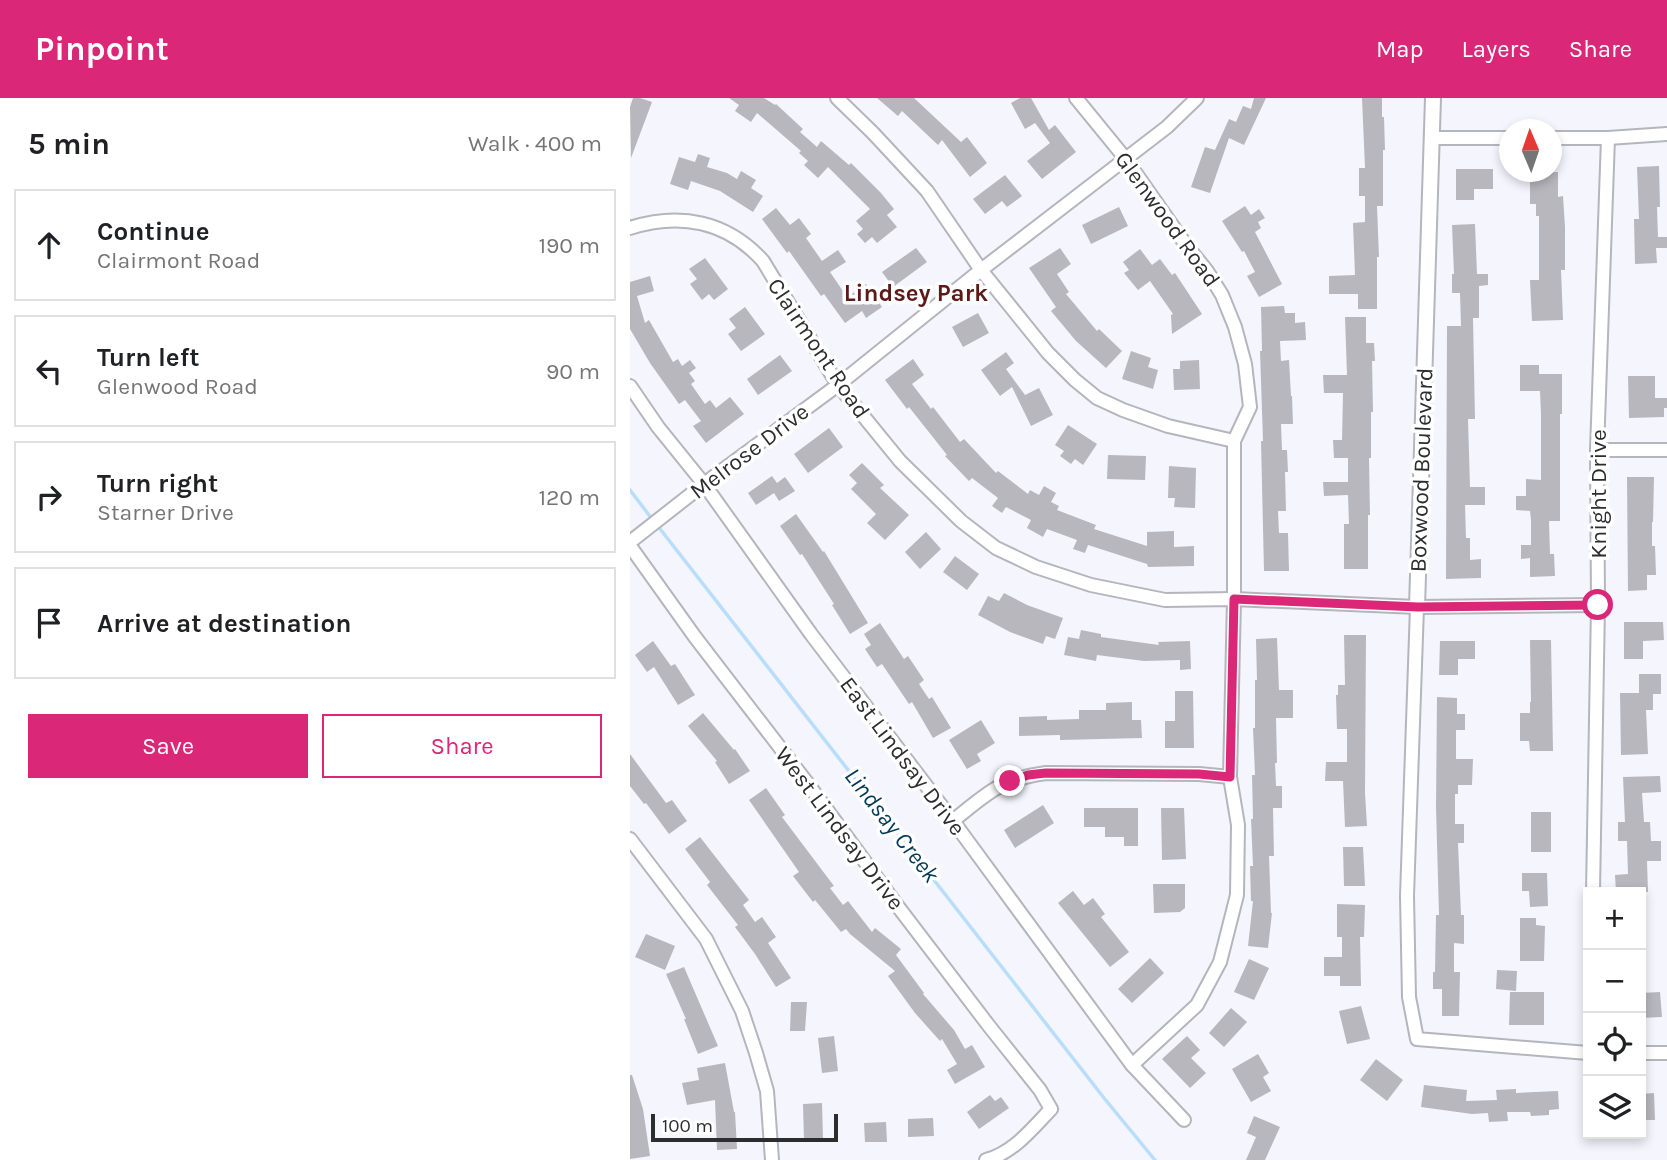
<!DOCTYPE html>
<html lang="en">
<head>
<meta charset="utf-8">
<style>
	:root { --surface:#fff; --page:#f6f6f6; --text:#202124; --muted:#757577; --line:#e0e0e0; --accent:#db2777 }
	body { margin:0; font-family:Karla,sans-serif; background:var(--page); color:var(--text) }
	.controls { position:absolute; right:21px; bottom:21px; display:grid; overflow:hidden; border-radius:0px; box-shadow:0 4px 10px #0003 }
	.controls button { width:63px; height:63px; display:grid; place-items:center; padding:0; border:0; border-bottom:2px solid var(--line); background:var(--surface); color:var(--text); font:35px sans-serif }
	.compass { position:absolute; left:869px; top:21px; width:63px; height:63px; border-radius:50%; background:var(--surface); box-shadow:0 4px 10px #0003; rotate:358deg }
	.scale { position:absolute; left:21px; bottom:18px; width:187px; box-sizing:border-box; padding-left:7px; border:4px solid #2d2d30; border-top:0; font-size:19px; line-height:24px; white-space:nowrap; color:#2d2d30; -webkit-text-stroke:5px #fff; paint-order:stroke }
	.stop { position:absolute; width:21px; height:21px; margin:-16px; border:5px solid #db2777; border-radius:50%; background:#fff }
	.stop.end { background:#db2777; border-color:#fff; box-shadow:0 2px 7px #0008 }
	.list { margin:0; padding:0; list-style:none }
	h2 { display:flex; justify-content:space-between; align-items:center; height:91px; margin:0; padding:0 28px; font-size:30px }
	h2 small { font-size:23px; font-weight:400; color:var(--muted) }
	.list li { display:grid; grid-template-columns:46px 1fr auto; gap:21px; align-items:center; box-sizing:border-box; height:112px; margin:0 14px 14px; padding:0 14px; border:2px solid var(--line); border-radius:0px }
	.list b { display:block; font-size:26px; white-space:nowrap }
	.list p { margin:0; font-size:23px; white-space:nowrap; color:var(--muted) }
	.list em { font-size:23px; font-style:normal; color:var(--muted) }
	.actions { display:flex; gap:14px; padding:21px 28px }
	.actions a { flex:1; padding:16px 0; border:2px solid var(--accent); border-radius:0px; text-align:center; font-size:24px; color:var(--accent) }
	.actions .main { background:var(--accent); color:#fff }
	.icon { flex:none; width:38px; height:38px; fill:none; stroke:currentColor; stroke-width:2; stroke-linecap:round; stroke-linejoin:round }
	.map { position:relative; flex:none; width:1037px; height:1062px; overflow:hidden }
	header { display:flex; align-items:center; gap:42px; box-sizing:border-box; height:98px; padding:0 35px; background:var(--accent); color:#fff }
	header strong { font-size:33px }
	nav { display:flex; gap:38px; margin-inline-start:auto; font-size:24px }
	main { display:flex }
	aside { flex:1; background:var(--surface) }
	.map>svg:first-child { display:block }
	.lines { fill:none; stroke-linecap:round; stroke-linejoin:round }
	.stream { stroke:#b8defa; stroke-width:3.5 }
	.building { fill:#b9b7be }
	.minor-casing { stroke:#b4b5bd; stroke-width:16 }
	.tertiary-casing { stroke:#b4b5bd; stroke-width:18 }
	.minor { stroke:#fff; stroke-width:12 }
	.tertiary { stroke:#fff; stroke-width:14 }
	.route { stroke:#db2777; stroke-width:9 }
	.labels { text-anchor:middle; stroke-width:7; stroke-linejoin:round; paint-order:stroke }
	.street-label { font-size:23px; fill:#2d2d30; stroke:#fff }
	.neighbourhood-label { font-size:24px; font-weight:bold; fill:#5d1918; stroke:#fff }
	.water-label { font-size:24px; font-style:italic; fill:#003855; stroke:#fff }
</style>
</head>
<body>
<header>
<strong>Pinpoint</strong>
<nav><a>Map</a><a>Layers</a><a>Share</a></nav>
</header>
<main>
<aside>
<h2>5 min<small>Walk · 400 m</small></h2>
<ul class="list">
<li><svg class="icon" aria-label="ahead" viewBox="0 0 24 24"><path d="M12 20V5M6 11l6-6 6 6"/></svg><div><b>Continue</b><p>Clairmont Road</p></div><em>190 m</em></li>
<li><svg class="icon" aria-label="left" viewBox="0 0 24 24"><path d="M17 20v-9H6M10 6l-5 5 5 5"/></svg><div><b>Turn left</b><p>Glenwood Road</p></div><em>90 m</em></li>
<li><svg class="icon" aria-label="right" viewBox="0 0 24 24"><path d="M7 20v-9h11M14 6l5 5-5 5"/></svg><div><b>Turn right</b><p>Starner Drive</p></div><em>120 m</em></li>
<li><svg class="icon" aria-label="arrive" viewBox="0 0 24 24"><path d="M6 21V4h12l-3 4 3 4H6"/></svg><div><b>Arrive at destination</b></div></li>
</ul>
<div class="actions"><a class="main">Save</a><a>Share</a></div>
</aside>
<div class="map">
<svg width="1037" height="1062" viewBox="0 0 1037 1062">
	<rect width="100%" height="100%" fill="#f4f5fd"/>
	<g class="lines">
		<!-- stream -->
		<g class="stream">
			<path d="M0 392 22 421"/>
			<path d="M27 427 474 1000 525 1062"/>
		</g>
	</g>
	<!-- building -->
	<g class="building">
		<path d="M3 0H10L22 4 1 60 0 9Z"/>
		<path d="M99 0H134L145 7 146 6 173 31 170 34 187 49 191 43 219 67 221 65 251 95 264 111 257 117 267 129 247 145 242 139 235 145 227 136 233 131 226 123 240 111 198 69 188 80 174 67 178 63 169 55 171 53 127 15 121 24 105 13 109 7Z"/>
		<path d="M247 0H284L331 44 337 39 357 65 340 79 312 42 308 47 272 13 268 18Z"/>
		<path d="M390 0H401L419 32 425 27 446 54 412 81 397 63 420 45 405 25 395 31 381 5Z"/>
		<path d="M624 0H636L614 47 599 40 580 95 561 89 575 49 585 52 599 21 606 24 613 8 621 11Z"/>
		<path d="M732 0H752V19H754L755 52H753V108H747L749 159H747V211H728V196H699V178L725 177 723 125 735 124V98H729V70H735Z"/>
		<path d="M68 56 80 60 77 69 97 75 107 81 111 73 126 82 121 90 133 98 123 114 90 93 61 83 58 92 40 86 49 59 65 64Z"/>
		<path d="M1029 68 1030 109H1027L1028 139H1037V150H1026L1027 165 1005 166 1004 121H1009L1007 69Z"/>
		<path d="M826 71H863V91H844V102H826Z"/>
		<path d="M928 74V99L933 98 935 129V172H931L933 222 902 223 900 182H909V118H906V106H900V75Z"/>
		<path d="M375 77 392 98 377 109 372 103 355 116 343 101Z"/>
		<path d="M615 108 621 117 629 111 635 120 628 124 631 130 625 134 652 186 629 199 617 178 625 174 614 153 612 154 592 123Z"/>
		<path d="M489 109 498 128 461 146 452 127Z"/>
		<path d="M146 110 160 127 169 120 181 136 176 140 192 163 208 152 216 164 200 174 217 199 236 186 252 209 236 220 232 213 215 225 194 196 191 198 159 153 157 155 132 121Z"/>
		<path d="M845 126 847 176H858V187L849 188V220H843L845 321H838L840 389H855V407H835L836 440H840V462L851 461V480L816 481 817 228H831L830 195H822V176H824L822 127Z"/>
		<path d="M286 150 297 164 263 189 252 174Z"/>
		<path d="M430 150 441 166 427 176 439 194 436 196 467 233 469 231 492 253 476 270 446 243 421 213 426 209 399 170Z"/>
		<path d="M510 151 522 167 530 161 542 177 545 175 572 216 542 236 541 217 543 216 520 183 508 192 494 175 499 172 493 164Z"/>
		<path d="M75 160 98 191 84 202 79 196 72 202 60 186 67 181 59 171Z"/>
		<path d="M20 178 24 193 7 198 15 225 19 222 43 264 48 261 52 268 60 262 66 270 59 275 65 283 61 286 75 306 80 302 86 310 100 299 114 316 76 345 63 328 71 323 55 302 49 306 20 265 0 231V184Z"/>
		<path d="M654 208 655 215H665V225L675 224 676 242 650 243 651 263 659 262 661 298H662L663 326H651L652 352H657L658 374H655L656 413H648L649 435H658L659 473H634L631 343H633L630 253H632L631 209Z"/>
		<path d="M115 209 135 236 111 253 98 236 106 230 99 221Z"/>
		<path d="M348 215 359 235 333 249 322 229Z"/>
		<path d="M715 219H736V245H744L745 263H742L743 314H741V360H739L740 417H738V471H714V426H719L718 397 694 398 693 384H718V360H704L703 342H712L713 295H694L693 277H717Z"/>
		<path d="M501 253 521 260 518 269 528 272 523 291 492 281Z"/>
		<path d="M376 254 384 265 376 271 395 297 409 290 423 317 401 328 382 289 370 298 351 272Z"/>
		<path d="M150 257 162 273 128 297 117 281Z"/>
		<path d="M283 261 294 277 282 286 301 311 303 309 330 344 334 341 366 375 368 373 398 396 400 392 409 397 414 388 426 395 421 404 429 408 427 412 466 427 464 431 517 448V434L544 433V449L564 448V468L518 469 517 466 458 447 455 455 443 451 447 442 417 431 413 439 397 430 401 422 376 409 372 415 362 408 368 400 342 380 339 383 315 358 317 357 279 309 277 311 255 282Z"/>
		<path d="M569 262 570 291 544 292 543 271H550V263Z"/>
		<path d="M890 267H909V276H932V316H930V423H919L920 456H924L925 478 900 479V460L891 461V447H901V422L900 413 886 412V398H896V381L911 382V316L910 293H890Z"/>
		<path d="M998 278H1025V300H1037V310H1034V319L999 320Z"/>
		<path d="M438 327 467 346 453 367 445 361 441 366 430 358 434 353 425 347Z"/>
		<path d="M199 330 213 349 178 375 164 356Z"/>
		<path d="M478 357 516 358 515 382 477 381Z"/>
		<path d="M232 365 254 387 250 390 279 417 255 442 237 425 246 416 221 391 227 385 219 377Z"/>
		<path d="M539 368 566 370 565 410 544 409 545 400H538Z"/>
		<path d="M142 378 147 385 155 379 165 393 149 403 144 395 126 407 118 395Z"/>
		<path d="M997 379H1024L1023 424H1022V448H1025L1026 477H1017V492L998 493Z"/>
		<path d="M166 416 193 454 194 453 238 525 220 536 202 507 204 506 172 456 170 457 150 428Z"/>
		<path d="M296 434 311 451 290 471 275 454Z"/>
		<path d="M325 458 349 476 337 492 313 474Z"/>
		<path d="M374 495 397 507 433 520 425 541 416 538 413 546 380 534 348 517 358 498 369 503Z"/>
		<path d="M994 524H1033L1034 542 1013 543V561H994Z"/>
		<path d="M250 525 274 561 278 558 294 582 289 586 299 601 302 599 321 630 303 640 282 604 279 606 252 566 247 569 235 551 241 547 234 536Z"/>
		<path d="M451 532 471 536V539L529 547 528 544 560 543 561 571 550 572V562L514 563 467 557 466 563 434 557 438 539 449 541Z"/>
		<path d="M714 537H736L735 695 737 728 715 729 713 683H695L696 664H717V631H707L706 597H708V587H715Z"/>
		<path d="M647 540 649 592H663V620H646L647 665H645L646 688H652V710H643L644 758H639L641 815H642L638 850 618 848 623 803H621L620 768H623L621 721H623L622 677H625L623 630H625V582H627L626 541Z"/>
		<path d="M900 542H921L923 653H900L899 643H890V615H900V604H901Z"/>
		<path d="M23 543 41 568 45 566 65 597 48 607 24 569 17 574 5 557Z"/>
		<path d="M810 543H845V561H828V577H809Z"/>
		<path d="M1009 576H1031V596H1023V612H1016L1018 656 991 657 990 595H1009Z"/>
		<path d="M545 593H563L564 650H535V623H545Z"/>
		<path d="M807 599 827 600V616H835V632H826V661H843L842 687H828V696H825V726H834V745H828L831 817H834V846L824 845V874H830L829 918H812V891H803V874H805L806 817H809L806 709Z"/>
		<path d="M502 604V622H511L512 640 430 642V637L389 638V619L417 618V622L449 621V612H476V605Z"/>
		<path d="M73 615 104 652 105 651 120 673 99 686 85 664 87 663 58 628Z"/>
		<path d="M351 622 365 645 347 656 351 663 337 671 319 642Z"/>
		<path d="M0 656 36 705 42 702 57 723 39 736 16 705 14 706 0 688Z"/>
		<path d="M1030 678 1031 694 1012 695 1014 724H1020L1021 743H1031V763H1017L1018 794H986L985 777 998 776 997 743H988V724H995L993 679Z"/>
		<path d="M136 690 155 717 152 719 204 788 200 790 213 807 218 803 242 834 245 830 271 851 266 857 294 895 293 896 324 932 335 951 342 947 355 969 325 986 317 972 327 966 312 941 310 943 285 915 258 878 265 873 220 836 216 831 211 834 185 802 183 804 163 778 169 774 119 702Z"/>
		<path d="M413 707 424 725 385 750 374 732Z"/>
		<path d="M454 710H508V748H494V739H475V729H454Z"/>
		<path d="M531 710H554L556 761 532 762Z"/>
		<rect x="901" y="714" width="20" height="40"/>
		<path d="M70 739 119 802 113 807 125 824 132 819 146 839 138 845 161 880 146 889 125 856 105 829 108 827 77 787 80 784 55 751Z"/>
		<path d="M713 749H733L735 788H714Z"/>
		<path d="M892 775H917L918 808 900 809 899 793H892Z"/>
		<path d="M523 786H555V810L550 814 524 815Z"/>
		<path d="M443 793 454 807 463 800 475 816 471 819 499 854 480 869 428 805Z"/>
		<path d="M707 806 735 807 734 839H730L731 888H710V878H694V859H712V839H707Z"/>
		<path d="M890 820H906V827L915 828 914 863H890Z"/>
		<path d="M16 836 45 848 35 872 5 859Z"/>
		<path d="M520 860 534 875 502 905 488 891Z"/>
		<path d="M619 861 639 870 624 902 604 894Z"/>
		<path d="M54 869 88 948 68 956 54 921H56L36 876Z"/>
		<path d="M867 872 887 873 886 893 866 891Z"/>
		<path d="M880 894H914V927H879Z"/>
		<path d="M1030 894 1032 919 1011 920V895Z"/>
		<path d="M161 904H177L175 933H160Z"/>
		<path d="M731 908 740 941 717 946 709 913Z"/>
		<path d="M601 910 617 924 594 949 579 935Z"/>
		<path d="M204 938 208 973 192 975 188 940Z"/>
		<path d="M557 938 570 952 561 960 576 975 560 990 532 961Z"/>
		<path d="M628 956 639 975 633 979 641 993 621 1004 602 971Z"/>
		<path d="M746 961 773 982 757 1003 730 982Z"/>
		<path d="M95 965 104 1014H105L107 1051 87 1052 85 1002 57 1007 52 985 69 982 67 970Z"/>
		<path d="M0 977H2L13 1011 20 1058 0 1061Z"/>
		<path d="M794 987 837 992 836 1003 867 1002 866 992 886 991V995L928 993 929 1011 919 1012V1017L901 1018 900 1014H877L878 1023 859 1024 858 1015 842 1016 791 1009Z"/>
		<path d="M1024 995 1025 1022H1011V996Z"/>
		<path d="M360 997 365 1003 371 999 379 1010 349 1031 337 1014Z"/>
		<path d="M192 1005 193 1041 174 1042 173 1006Z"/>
		<path d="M624 1018 650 1029 635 1062H616L626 1039 617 1035Z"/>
		<path d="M303 1020 304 1038 278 1039V1021Z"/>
		<path d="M256 1024 257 1044H235L234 1025Z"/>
	</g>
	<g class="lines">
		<!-- minor casing -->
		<g class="minor-casing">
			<g id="minor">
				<path d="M207 0 243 35 297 93 351 172 418 255 445 282 467 300 493 312 538 328 604 343"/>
				<path d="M446 0 495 60 556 147 577 173 592 197 605 229 615 266 620 309 604 343V501L600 679 608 727 607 797 590 864 567 907 502 967"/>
				<path d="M801 40H880"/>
				<path d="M922 40H978L1037 36"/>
				<path d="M0 130C50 114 97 123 133 163L208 287 270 363 331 423 366 450 406 469 461 487 535 502 604 501 787 509 968 507"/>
				<path d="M0 288 28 329 74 386 181 536 323 723 502 967 554 1022"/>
				<path d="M967 352H1037"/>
				<path d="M0 444 74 386 208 287 351 172 537 29 567 0"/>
				<path d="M0 448 65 539 178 686 266 806 359 928 410 992 421 1011C402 1031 383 1055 356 1062"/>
				<path d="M787 509 777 798 779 899 787 941 958 955"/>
				<path d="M323 723C357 695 371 681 416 675L569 676 600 679"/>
				<path d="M0 741 76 841 112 913 126 955 137 993 142 1062"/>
				<path d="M963 794 968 507 967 352 978 40"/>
				<path d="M1011 955H1037"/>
			</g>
		</g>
		<!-- tertiary casing -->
		<g class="tertiary-casing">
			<path id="tertiary" d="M787 509 803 0"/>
		</g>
		<!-- minor -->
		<use href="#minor" class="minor"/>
		<!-- tertiary -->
		<use href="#tertiary" class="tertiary"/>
	</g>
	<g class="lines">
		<!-- route -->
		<path class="route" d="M380 683 398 677 416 675 569 676 600 679 604 501 788 509 968 507"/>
	</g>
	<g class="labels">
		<!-- street labels -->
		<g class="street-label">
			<text transform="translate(538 121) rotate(54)" y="8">Glenwood Road</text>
			<text transform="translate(189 250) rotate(56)" y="8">Clairmont Road</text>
			<text transform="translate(119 353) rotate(-37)" y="8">Melrose Drive</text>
			<text transform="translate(791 372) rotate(-88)" y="8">Boxwood Boulevard</text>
			<text transform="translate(968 396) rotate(-90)" y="8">Knight Drive</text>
			<text transform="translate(273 658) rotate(53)" y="8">East Lindsay Drive</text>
			<text transform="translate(210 730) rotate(53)" y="8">West Lindsay Drive</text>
		</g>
		<!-- neighbourhood labels -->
		<g class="neighbourhood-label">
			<text x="286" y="203">Lindsey Park</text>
		</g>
		<!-- water labels -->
		<g class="water-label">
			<text transform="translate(262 727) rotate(52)" y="8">Lindsay Creek</text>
		</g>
	</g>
</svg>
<div class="controls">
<button>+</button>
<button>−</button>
<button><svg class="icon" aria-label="locate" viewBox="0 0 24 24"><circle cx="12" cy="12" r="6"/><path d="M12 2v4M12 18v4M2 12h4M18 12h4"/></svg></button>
<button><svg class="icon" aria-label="layers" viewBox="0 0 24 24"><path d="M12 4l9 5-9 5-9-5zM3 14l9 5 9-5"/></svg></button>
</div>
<svg class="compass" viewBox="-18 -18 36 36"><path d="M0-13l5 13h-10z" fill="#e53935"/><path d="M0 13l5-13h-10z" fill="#757577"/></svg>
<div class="scale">100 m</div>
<div class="stop" style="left:968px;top:507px"></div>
<div class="stop end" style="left:380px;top:683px"></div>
</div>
</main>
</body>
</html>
